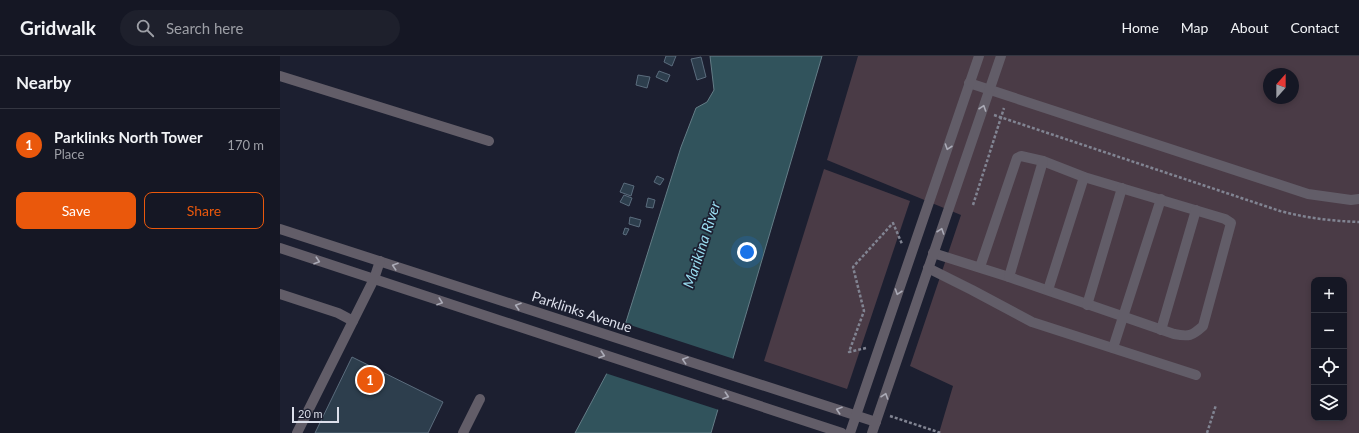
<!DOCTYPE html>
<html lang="en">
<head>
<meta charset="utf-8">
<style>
	:root { --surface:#151724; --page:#1e202c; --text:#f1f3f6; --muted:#9d9fa6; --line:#343641; --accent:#ea580c }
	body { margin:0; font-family:Lato,sans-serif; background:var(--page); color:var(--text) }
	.controls { position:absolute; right:12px; bottom:12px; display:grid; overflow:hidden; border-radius:8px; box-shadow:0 2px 6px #0003 }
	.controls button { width:36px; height:36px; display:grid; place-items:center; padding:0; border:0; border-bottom:1px solid var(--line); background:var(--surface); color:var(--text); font:20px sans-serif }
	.compass { position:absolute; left:983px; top:12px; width:36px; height:36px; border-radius:50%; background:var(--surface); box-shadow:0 2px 6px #0003; rotate:21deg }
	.scale { position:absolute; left:12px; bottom:10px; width:47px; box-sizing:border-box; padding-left:4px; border:2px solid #dcdfeb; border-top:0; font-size:11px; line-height:14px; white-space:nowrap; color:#dcdfeb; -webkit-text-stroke:3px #1c1f30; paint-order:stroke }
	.you { position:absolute; left:467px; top:196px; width:14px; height:14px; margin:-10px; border:3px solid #fff; border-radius:50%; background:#1a73e8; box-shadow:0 0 0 6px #1a73e833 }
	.badge { display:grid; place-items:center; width:26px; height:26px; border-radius:50%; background:var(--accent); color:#fff; font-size:13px; font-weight:700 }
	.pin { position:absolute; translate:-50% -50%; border:2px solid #fff; box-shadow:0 1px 4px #0006 }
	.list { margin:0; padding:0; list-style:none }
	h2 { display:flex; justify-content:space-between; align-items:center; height:52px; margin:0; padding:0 16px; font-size:17px }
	h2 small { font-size:13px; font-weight:400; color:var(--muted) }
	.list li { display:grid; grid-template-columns:26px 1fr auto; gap:12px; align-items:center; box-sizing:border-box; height:72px; padding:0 16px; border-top:1px solid var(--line) }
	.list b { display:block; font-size:15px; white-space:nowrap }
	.list p { margin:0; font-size:13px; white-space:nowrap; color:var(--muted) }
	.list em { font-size:13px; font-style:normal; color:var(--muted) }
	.actions { display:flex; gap:8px; padding:12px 16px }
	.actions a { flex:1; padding:9px 0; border:1px solid var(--accent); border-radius:8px; text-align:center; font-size:14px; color:var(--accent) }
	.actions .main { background:var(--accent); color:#fff }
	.icon { flex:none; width:22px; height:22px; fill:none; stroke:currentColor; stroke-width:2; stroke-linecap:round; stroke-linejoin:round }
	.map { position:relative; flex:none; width:1079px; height:377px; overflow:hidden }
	header { display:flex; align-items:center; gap:24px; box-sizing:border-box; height:56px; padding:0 20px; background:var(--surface); border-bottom:1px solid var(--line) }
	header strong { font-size:19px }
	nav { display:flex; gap:22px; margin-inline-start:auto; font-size:14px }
	.search { width:280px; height:36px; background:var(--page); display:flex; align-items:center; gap:10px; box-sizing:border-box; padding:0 14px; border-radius:22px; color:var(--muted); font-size:15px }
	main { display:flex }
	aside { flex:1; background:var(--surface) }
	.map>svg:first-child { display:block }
	.green { fill:#4a3b46; fill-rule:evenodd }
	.water { fill:#31535c; stroke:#647d87 }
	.pier { fill:#1c1f30 }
	.building { fill:#2d3e4d; stroke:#5b6c7d }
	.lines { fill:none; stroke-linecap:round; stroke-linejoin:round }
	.path { stroke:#818492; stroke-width:2.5; stroke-dasharray:3 2; stroke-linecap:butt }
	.minor { stroke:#625d68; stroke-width:10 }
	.oneway { stroke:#ababb7 }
	.labels { text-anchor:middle; stroke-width:3.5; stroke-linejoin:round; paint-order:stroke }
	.street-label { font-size:14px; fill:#dcdfeb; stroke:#1c1f30 }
	.water-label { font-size:15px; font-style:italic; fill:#99dcf0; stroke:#1c1f30 }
</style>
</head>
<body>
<header>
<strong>Gridwalk</strong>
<div class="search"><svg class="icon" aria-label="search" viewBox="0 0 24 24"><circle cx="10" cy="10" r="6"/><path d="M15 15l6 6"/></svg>Search here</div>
<nav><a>Home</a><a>Map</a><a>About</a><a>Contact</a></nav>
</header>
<main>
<aside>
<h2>Nearby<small></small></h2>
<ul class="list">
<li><span class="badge">1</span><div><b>Parklinks North Tower</b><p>Place</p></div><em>170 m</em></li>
</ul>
<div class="actions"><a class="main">Save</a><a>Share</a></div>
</aside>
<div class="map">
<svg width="1079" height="377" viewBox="0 0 1079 377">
	<rect width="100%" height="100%" fill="#1c1f30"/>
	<!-- green -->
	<g class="green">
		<path d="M578 0H1079V377H659L673 330 630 310 681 159 547 104ZM989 18H1013V42H989ZM1034 224H1064V362H1034Z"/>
		<path d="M544 113 630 145 567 333 484 305Z"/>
	</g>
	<!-- water -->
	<path class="water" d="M430 0H542L431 377H295L334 304 401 91 416 52 427 46 434 34Z"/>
	<!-- pier -->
	<path class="pier" d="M344 267 454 303 439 354 325 317 332 303Z"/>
	<!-- building -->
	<g class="building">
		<path d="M386 0H396L392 10 384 6Z"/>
		<path d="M421 1 426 21 417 24 411 3Z"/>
		<path d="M379 15 390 19 387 26 376 21Z"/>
		<path d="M358 19 370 21 367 32 356 29Z"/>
		<path d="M377 120 384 123 380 129 374 126Z"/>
		<path d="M344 127 354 130 351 140 340 136Z"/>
		<path d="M344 139 352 142 349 150 340 146Z"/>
		<path d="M368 142 375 144 373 152 366 151Z"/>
		<path d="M350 161 361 164 359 171 349 168Z"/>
		<path d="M345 172 349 173 346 179 343 178Z"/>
		<path d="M72 301 163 346 148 377H35Z"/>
	</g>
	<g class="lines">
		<!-- path -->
		<g class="path">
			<path d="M714 59 1000 155C1027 162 1051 165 1079 166"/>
			<path d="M693 149 724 52"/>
			<path d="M586 292 569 296 584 255 573 211 613 167 622 188"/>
			<path d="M610 360 661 377"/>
			<path d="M927 377 936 349"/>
		</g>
		<!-- minor -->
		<g class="minor">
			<path d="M0 20 209 85"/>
			<path d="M689 27 1028 138 1071 144 1079 143"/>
			<path d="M0 173 596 366"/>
			<path d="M0 192C187 254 374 316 562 377"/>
			<path d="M653 197 729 221 894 278C909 281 912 280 923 270L951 167 945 163 804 121 763 105 741 100 737 102 700 211"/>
			<path d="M648 212 692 234 752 266 916 319"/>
			<path d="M729 221 763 105"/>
			<path d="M768 234 804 121"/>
			<path d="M0 238 58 257 73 265"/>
			<path d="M807 249 842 132"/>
			<path d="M881 274 916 154"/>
			<path d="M833 292 881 143"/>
			<path d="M17 377 94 223 100 205"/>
			<path d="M183 377 200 343"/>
			<path d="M570 377 699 0"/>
			<path d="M592 377 721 0"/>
		</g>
	</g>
	<!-- one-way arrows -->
	<defs><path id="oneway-chevron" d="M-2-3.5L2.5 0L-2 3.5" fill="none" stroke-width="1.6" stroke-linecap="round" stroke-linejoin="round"/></defs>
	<g class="oneway">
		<use href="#oneway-chevron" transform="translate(703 52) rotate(-71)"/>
		<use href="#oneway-chevron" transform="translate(668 91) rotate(109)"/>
		<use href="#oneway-chevron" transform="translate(661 175) rotate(-71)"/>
		<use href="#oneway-chevron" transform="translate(37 205) rotate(18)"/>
		<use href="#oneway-chevron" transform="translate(115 210) rotate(-162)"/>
		<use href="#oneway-chevron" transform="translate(618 236) rotate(109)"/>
		<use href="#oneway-chevron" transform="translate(160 246) rotate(19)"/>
		<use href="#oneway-chevron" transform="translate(238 250) rotate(-162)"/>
		<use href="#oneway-chevron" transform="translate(322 299) rotate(18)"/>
		<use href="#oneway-chevron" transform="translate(405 304) rotate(-162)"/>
		<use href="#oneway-chevron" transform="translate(446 340) rotate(18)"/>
		<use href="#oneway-chevron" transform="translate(605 340) rotate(-71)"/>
		<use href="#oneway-chevron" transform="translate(559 354) rotate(-162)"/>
	</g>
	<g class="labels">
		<!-- street labels -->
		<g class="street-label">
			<text transform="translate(302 256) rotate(18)" y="5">Parklinks Avenue</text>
		</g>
		<!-- water labels -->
		<g class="water-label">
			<text transform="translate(422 189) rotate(-72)" y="5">Marikina River</text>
		</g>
	</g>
</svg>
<div class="controls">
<button>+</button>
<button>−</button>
<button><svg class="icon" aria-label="locate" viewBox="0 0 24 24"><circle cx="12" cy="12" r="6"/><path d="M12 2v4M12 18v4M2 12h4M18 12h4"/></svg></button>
<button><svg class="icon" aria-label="layers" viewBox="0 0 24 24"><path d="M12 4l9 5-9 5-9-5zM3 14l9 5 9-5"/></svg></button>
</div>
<svg class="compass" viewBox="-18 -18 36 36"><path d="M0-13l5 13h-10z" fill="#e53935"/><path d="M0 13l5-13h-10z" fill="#9d9fa6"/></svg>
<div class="scale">20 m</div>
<div class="you"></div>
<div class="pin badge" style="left:90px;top:324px">1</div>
</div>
</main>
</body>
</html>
